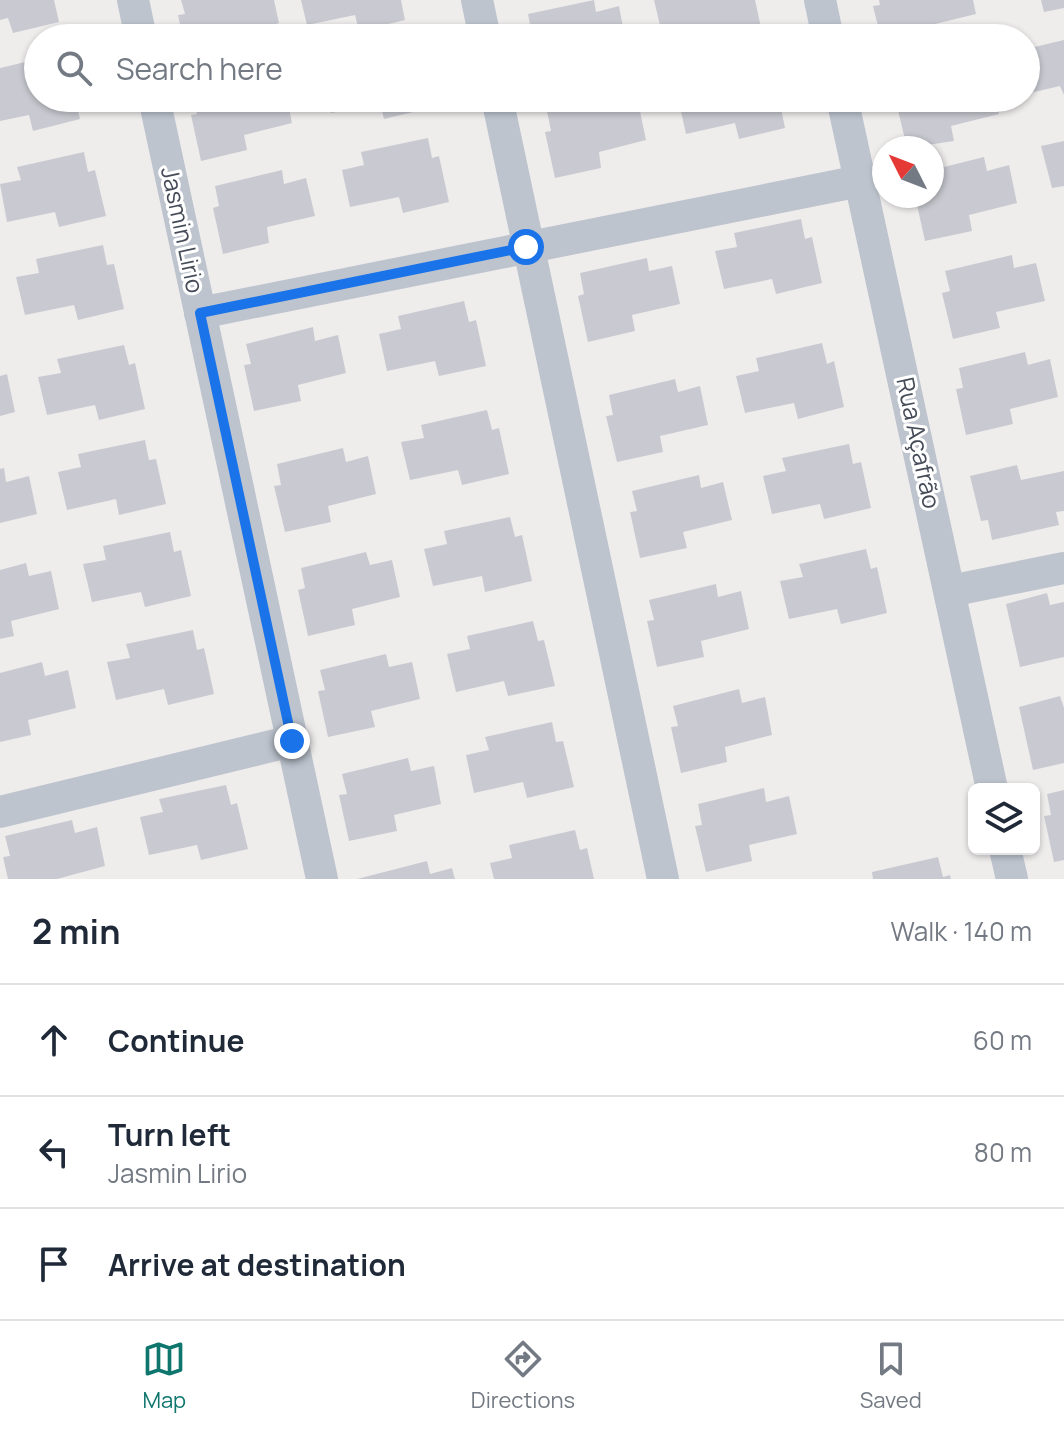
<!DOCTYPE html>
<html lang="en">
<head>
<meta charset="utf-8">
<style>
	:root { --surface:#fff; --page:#f6f6f7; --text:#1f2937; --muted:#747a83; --line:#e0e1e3; --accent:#0f766e }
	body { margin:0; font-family:Manrope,sans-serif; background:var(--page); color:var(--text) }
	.controls { position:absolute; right:24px; bottom:24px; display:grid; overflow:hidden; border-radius:12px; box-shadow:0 2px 6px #0004 }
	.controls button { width:72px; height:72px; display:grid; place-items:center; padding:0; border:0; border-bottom:2px solid var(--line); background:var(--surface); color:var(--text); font:40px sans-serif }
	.compass { position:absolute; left:872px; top:136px; width:72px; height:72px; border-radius:50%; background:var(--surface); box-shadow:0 2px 6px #0004; rotate:312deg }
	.stop { position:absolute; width:24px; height:24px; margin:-18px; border:6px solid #1a73e8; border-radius:50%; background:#fff }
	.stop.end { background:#1a73e8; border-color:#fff; box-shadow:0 2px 8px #0008 }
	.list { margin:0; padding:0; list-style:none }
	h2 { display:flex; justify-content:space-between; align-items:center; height:104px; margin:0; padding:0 32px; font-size:34px }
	h2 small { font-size:26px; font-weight:400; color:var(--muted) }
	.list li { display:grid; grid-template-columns:52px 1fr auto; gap:24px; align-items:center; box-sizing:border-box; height:112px; padding:0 32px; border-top:2px solid var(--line) }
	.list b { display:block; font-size:30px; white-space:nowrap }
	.list p { margin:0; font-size:26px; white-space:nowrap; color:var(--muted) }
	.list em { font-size:26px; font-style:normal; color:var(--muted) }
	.icon { flex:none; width:44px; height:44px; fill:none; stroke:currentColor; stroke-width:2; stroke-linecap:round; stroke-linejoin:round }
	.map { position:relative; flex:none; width:1064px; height:879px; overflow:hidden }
	.search { position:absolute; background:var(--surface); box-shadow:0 2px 6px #0004; left:24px; right:24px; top:24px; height:88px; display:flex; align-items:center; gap:20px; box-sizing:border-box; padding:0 28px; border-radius:44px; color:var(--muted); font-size:30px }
	.sheet { height:440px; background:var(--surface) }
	nav { display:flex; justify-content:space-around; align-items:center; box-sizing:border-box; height:112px; border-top:2px solid var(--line); background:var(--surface); font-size:22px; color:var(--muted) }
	nav a { display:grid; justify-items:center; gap:4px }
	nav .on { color:var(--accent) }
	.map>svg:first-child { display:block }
	.building { fill:#c9cad1 }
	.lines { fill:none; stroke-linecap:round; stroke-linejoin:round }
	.minor { stroke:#bdc4ce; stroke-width:32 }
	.route { stroke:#1a73e8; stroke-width:10 }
	.labels { text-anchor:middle; stroke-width:6; stroke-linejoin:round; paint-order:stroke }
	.street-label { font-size:24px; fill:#454c58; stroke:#fff }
</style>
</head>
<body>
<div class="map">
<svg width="1064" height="879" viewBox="0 0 1064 879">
	<rect width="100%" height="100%" fill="#efecec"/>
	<!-- building -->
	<g class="building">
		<path d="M0 0H54L59 22 13 33 8 18 0 20Z"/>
		<path d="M181 0H274L279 23 232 38H183L178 15 185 14Z"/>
		<path d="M301 0H401L405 20 359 31 355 15 307 25Z"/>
		<path d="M594 0 596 12 619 6 625 38H523L532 35 528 14Z"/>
		<path d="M654 0H755L762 32 714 38 711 28 663 38Z"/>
		<path d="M879 0H973L976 14 927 26 930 38H881L873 6 880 5Z"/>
		<path d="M1041 0H1064V8L1044 12Z"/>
		<path d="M1064 40V95L1060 86 1030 93 1026 49Z"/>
		<path d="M38 59V98H75L80 119 33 131 29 115 0 121V68Z"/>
		<path d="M194 98H287L292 123 244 135 247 150 201 161 191 115 197 114Z"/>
		<path d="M328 98H428L430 108 384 119 380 103 331 113Z"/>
		<path d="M599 98H614L616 109 638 102 646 140 599 152 601 168 555 178 545 132 551 131 547 111Z"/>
		<path d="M678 98H779L785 128 739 139 735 123 686 134Z"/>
		<path d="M903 98H996L999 114 951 126 954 141 907 148 897 106 904 104Z"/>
		<path d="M428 138 432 158 439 156 449 202 403 213 399 197 350 207 342 170 364 165 361 152Z"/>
		<path d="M1064 141V186L1052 188 1041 146Z"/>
		<path d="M84 152 88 172 95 170 106 216 59 227 55 212 7 222 0 184 21 180 17 167Z"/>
		<path d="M984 157 987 171 1009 165 1017 203 969 215 972 231 925 241 915 196H932V170Z"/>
		<path d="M282 170 284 184 306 178 315 216 267 227 269 243 223 254 213 208 219 206 215 186Z"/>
		<path d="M801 219 805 239 812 237 822 283 776 294 772 279 724 289 715 251 737 247 734 233Z"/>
		<path d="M103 245 107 265 114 264 124 309 78 320 74 305 25 315 16 277 39 273 36 259Z"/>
		<path d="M1012 255 1014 268 1036 263 1045 301 996 312 1000 328 953 339 942 293 950 291 945 271Z"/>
		<path d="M647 258 649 271 672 266 680 304 632 315 635 331 588 342 578 296 584 294 580 273Z"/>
		<path d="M464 301 469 322 476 320 486 366 439 376 435 361 387 371 379 334 401 329 398 316Z"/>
		<path d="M313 327 315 341 338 335 346 373 298 385 301 401 254 411 244 365 251 364 246 344Z"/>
		<path d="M822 343 827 364 834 361 844 407 798 419 794 403 745 413 736 376 759 371 756 358Z"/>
		<path d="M124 345 129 365 135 363 145 409 99 420 95 405 47 415 38 377 61 373 57 359Z"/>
		<path d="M1025 352 1028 365 1050 359 1058 397 1010 409 1013 424 966 435 956 389 963 388 959 368Z"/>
		<path d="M7 374 15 412 0 416V376Z"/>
		<path d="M675 379 678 392 700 386 708 425 660 436 663 452 617 462 606 416 613 415 609 395Z"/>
		<path d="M487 410 492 430 499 428 509 474 462 485 458 470 410 480 401 442 424 438 421 425Z"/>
		<path d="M145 440 149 460 156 459 166 504 119 515 116 499 67 510 58 472 81 467 78 454Z"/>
		<path d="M849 444 853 464 861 462 871 508 824 519 820 504 772 514 763 476 786 471 782 458Z"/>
		<path d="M343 448 346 462 368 456 376 494 328 506 331 522 285 532 274 486 281 485 277 464Z"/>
		<path d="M1017 465 1021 480 1064 471V511L1056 512 1059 525 992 540 988 520 981 521 970 476Z"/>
		<path d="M4 468 6 482 29 476 37 514 0 523V469Z"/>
		<path d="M699 475 701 488 723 482 732 520 683 532 687 548 640 558 630 512 637 511 632 491Z"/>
		<path d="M510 517 515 537 522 535 532 581 485 592 482 576 433 586 424 549 447 544 444 531Z"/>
		<path d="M170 532 174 552 181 550 191 596 145 607 141 592 92 602 83 564 106 560 103 546Z"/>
		<path d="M866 549 871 569 877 567 887 613 841 624 837 609 789 619 780 581 803 577 799 564Z"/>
		<path d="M366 552 370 565 392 560 400 597 352 609 355 625 308 636 298 590 305 588 301 568Z"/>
		<path d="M26 563 29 576 51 571 59 609 11 621 14 636 0 639V570Z"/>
		<path d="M716 584 718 597 741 591 749 629 701 641 704 657 657 667 647 621 654 620 649 600Z"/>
		<path d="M1047 593 1050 605 1064 602V657L1020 667 1006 604Z"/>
		<path d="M533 621 538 641 544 640 555 686 508 696 504 681 456 692 447 654 470 649 467 636Z"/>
		<path d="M193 630 197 650 204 648 214 694 168 705 164 689 116 700 107 662 130 658 126 644Z"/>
		<path d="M386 654 389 667 412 662 420 699 371 711 375 727 328 737 318 691 325 690 320 670Z"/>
		<path d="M42 662 45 676 68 670 76 708 28 720 31 735 0 742V673Z"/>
		<path d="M739 689 742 703 765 697 772 735 725 747 727 762 681 773 671 727 678 726 673 706Z"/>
		<path d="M1060 696 1064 708V763L1033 770 1019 707Z"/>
		<path d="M552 722 556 742 563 741 574 787 527 798 523 782 474 793 466 755 489 750 485 737Z"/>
		<path d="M408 758 411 771 434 766 441 804 394 815 397 831 349 841 339 795 347 794 342 774Z"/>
		<path d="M226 785 231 805 237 803 248 849 201 860 197 845 149 855 140 817 163 812 159 799Z"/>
		<path d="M764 788 766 802 789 796 797 834 749 845 752 861 706 872 695 826 702 825 698 804Z"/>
		<path d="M1064 790V860L1054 862 1044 816 1051 815 1047 794Z"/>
		<path d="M72 820 75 833 97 827 105 866 57 879H8L3 857 10 856 5 836Z"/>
		<path d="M575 830 580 850 587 848 594 879H494L490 863 512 858 509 845Z"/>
		<path d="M938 857 943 877 950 875 951 879H873L872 872Z"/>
		<path d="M427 861 430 874 452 868 455 879H357Z"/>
	</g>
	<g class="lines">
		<!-- minor -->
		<g class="minor">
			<path d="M133 0 141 38"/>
			<path d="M477 0 485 38"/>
			<path d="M820 0 828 38"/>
			<path d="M154 98 322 879"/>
			<path d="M497 98 663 879"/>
			<path d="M842 98 992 789"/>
			<path d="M200 313 860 181"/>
			<path d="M950 591 1064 568"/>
			<path d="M0 812 292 741"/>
			<path d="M1005 849 1012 879"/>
		</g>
	</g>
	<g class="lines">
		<!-- route -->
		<path class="route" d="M292 741 200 313 526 247"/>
	</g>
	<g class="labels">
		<!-- street labels -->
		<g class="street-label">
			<text transform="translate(182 230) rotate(78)" y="8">Jasmin Lirio</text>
			<text transform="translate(918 443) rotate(78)" y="8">Rua Açafrão</text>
		</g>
	</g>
</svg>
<div class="controls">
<button><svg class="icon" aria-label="layers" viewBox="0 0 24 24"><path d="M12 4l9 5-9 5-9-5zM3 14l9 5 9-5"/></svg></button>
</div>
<svg class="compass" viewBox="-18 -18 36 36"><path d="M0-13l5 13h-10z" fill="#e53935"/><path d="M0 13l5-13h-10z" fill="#747a83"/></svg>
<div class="stop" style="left:526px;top:247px"></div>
<div class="stop end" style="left:292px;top:741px"></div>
<div class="search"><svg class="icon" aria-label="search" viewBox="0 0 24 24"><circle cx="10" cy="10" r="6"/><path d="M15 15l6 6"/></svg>Search here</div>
</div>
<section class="sheet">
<h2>2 min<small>Walk · 140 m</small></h2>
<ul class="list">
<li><svg class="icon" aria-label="ahead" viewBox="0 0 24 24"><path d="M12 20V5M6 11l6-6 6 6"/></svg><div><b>Continue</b></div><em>60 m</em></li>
<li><svg class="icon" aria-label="left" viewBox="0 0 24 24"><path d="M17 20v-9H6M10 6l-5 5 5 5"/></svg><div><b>Turn left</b><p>Jasmin Lirio</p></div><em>80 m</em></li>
<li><svg class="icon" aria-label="arrive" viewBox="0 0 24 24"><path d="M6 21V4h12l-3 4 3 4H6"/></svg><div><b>Arrive at destination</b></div></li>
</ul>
</section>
<nav>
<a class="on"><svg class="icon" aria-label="map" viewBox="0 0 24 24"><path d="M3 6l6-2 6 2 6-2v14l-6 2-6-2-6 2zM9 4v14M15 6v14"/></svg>Map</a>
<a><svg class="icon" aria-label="directions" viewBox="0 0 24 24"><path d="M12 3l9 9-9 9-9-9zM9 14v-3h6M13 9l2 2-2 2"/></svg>Directions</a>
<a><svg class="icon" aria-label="saved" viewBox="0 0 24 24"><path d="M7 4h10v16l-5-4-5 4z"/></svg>Saved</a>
</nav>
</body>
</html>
